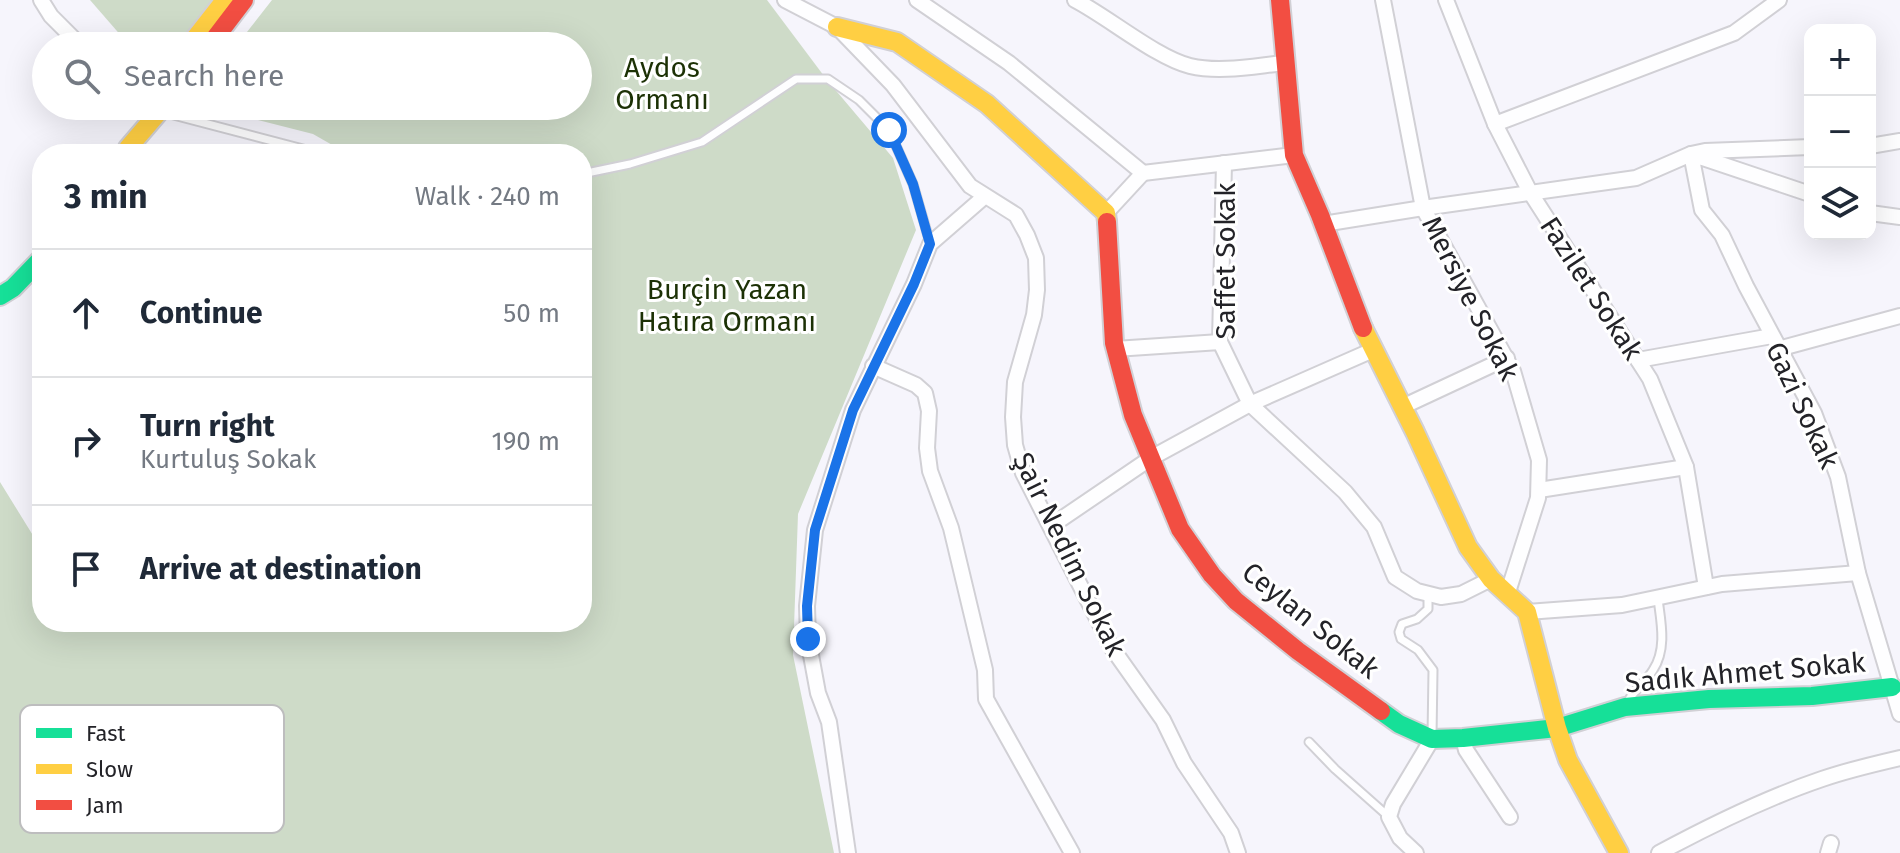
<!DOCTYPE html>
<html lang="en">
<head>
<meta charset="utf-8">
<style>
	:root { --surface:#fff; --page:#f2f2f3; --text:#1f2937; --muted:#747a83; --line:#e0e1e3 }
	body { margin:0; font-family:"Fira Sans",sans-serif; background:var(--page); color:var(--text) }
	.controls { position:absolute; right:24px; top:24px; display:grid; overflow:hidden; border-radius:16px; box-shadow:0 8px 32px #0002 }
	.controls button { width:72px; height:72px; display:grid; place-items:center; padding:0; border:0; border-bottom:2px solid var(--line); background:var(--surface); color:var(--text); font:40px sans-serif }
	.stop { position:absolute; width:24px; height:24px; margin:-18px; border:6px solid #1a73e8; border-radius:50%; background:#fff }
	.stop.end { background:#1a73e8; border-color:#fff; box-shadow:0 2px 8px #0008 }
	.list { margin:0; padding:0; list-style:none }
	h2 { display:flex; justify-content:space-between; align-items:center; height:104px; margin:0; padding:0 32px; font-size:34px }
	h2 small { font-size:26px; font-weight:400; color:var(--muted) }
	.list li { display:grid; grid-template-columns:52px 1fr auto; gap:24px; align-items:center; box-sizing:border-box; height:128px; padding:0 32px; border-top:2px solid var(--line) }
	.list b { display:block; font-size:30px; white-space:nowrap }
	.list p { margin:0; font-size:26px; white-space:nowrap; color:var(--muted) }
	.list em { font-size:26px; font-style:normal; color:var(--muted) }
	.icon { flex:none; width:44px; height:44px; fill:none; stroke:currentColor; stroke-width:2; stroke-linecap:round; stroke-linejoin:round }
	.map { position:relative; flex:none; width:1900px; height:853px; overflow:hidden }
	.search { position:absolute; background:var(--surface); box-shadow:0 8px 32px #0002; left:32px; top:32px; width:560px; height:88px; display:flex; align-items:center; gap:20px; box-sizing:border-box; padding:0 28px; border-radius:44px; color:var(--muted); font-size:30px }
	.panel { position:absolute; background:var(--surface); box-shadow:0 8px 32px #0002; left:32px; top:144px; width:560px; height:488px; border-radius:32px }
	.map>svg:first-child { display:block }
	.forest { fill:#cedbc8 }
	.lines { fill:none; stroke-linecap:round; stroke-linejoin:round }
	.lane-casing { stroke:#d1d0d5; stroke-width:11 }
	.street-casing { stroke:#d1d0d5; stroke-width:18 }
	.fast-casing { stroke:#d1d0d5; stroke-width:22 }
	.slow-casing { stroke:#d1d0d5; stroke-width:22 }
	.jam-casing { stroke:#d1d0d5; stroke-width:22 }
	.lane { stroke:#fefeff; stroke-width:7 }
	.street { stroke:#fefeff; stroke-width:14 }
	.fast { stroke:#16e098; stroke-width:18 }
	.slow { stroke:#ffcf43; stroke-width:18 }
	.jam { stroke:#f24e42; stroke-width:18 }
	.route { stroke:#1a73e8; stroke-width:10 }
	.labels { text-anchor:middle; stroke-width:6; stroke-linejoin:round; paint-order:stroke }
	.park-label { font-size:28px; fill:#1c3105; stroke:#fff }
	.street-label { font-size:28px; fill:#232328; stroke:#fff }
	.key { fill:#fff; stroke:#bdbdbe; stroke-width:2 }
	.key-label { font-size:22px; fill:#232328 }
</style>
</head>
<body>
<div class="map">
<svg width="1900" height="853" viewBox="0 0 1900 853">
	<rect width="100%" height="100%" fill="#f6f5fc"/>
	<!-- forest -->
	<g class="forest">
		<path d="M90 0H216L177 46H130Z"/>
		<path d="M272 0H767L827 80 893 158 916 230 798 514 793 655 834 853H0V482L42 550V622H582V154H348L313 134 202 106H578V46H236Z"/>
	</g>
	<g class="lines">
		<!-- lane casing -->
		<g class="lane-casing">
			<g id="lane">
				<path d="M162 112 322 154"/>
				<path d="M582 174 630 164 702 142 796 79H828L859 100 889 130 913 184 930 243"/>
				<path d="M1428 596V609L1417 619 1402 624 1399 632 1401 639 1418 650 1433 670 1432 737"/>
				<path d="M1628 701C1635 689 1646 682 1653 670 1667 649 1661 622 1658 599"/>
				<path d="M1309 742 1335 769 1389 817"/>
			</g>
		</g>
		<!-- street casing -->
		<g class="street-casing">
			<g id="street">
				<path d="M41 0 51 16 81 46"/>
				<path d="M785 0 837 27 893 85 970 186 1016 215 1027 235 1036 258 1037 290 1034 315 1015 382 1013 417 1015 445 1023 473 1112 648 1163 720 1184 763 1231 833 1238 853"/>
				<path d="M917 0 1009 63 1143 173 1294 155"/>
				<path d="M1075 0C1108 17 1157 58 1190 66 1220 73 1254 66 1284 63"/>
				<path d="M1383 0 1423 208 1513 371 1539 460 1538 498 1508 592"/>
				<path d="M1446 0 1495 124 1530 192 1650 379 1686 467 1706 587"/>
				<path d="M1495 124 1734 33 1779 0"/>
				<path d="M1870 146 1900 141"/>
				<path d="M1224 163 1220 342 1250 404 1345 492 1374 527 1395 577 1417 591 1441 597 1461 594 1491 579"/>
				<path d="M1810 194 1691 154 1702 210 1722 235 1746 286 1814 413 1838 477 1858 573 1900 714"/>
				<path d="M1106 213 1143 173"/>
				<path d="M1870 213 1900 217"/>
				<path d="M1323 224 1423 208 1636 178 1691 154 1705 151 1810 147"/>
				<path d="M1115 349 1220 342"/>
				<path d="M1778 349 1900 316"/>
				<path d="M1638 360 1772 336"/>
				<path d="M873 366 916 385 925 393 929 411 927 448 930 471 951 528 985 670 986 699 1072 853"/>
				<path d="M1402 407 1507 358"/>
				<path d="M1539 490 1686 467"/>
				<path d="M1051 526 1151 458 1250 404 1373 350"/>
				<path d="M1527 612 1622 605 1722 584 1858 573"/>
				<path d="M1463 738 1466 750 1510 817"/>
				<path d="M848 853 829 722 818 693 808 639 807 606 815 530 853 410 914 284 930 244 984 197"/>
				<path d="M1416 853 1400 838 1389 817 1393 804 1432 739"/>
				<path d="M1659 853C1711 825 1766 798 1822 779 1848 770 1874 764 1900 758"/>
				<path d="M1828 853 1831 843"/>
			</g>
		</g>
		<!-- fast casing -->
		<g class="fast-casing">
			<g id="fast">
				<path d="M0 296 13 288 42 258"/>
				<path d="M1381 711 1399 724 1432 739 1463 738 1557 728 1625 707 1709 699 1812 696 1892 687"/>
			</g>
		</g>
		<!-- slow casing -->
		<g class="slow-casing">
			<g id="slow">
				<path d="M837 27 897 42 987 104 1106 213 1107 222"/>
				<path d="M189 46 225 0"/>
				<path d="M128 148 164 106"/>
				<path d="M1363 328 1415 432 1468 547 1491 579 1527 612 1557 728 1568 760 1619 853"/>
			</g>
		</g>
		<!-- jam casing -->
		<g class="jam-casing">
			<g id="jam">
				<path d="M1280 0 1294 155 1320 215 1363 328"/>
				<path d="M209 46 244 0"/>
				<path d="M1107 222 1114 343 1133 415 1180 529 1212 575 1236 601 1298 651 1381 711"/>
			</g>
		</g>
		<!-- lane -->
		<use href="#lane" class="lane"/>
		<!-- street -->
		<use href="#street" class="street"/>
		<!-- fast -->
		<use href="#fast" class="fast"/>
		<!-- slow -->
		<use href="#slow" class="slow"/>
		<!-- jam -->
		<use href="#jam" class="jam"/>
	</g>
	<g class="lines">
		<!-- route -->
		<path class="route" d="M808 639 807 606 815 530 853 410 914 284 930 244 913 184 889 130"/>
	</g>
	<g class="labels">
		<!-- park labels -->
		<g class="park-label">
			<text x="662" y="77">Aydos<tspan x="662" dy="32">Ormanı</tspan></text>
			<text x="727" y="299">Burçin Yazan<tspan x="727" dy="32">Hatıra Ormanı</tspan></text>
		</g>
		<!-- street labels -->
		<g class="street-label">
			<text transform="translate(1225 261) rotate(-90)" y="10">Saffet Sokak</text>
			<text transform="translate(1592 288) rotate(57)" y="10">Fazilet Sokak</text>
			<text transform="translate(1471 298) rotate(63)" y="10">Mersiye Sokak</text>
			<text transform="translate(1803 405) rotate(65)" y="10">Gazi Sokak</text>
			<text transform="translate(1070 554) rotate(64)" y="10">Şair Nedim Sokak</text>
			<text transform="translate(1311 620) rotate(39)" y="10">Ceylan Sokak</text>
			<text transform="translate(1745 672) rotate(-5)" y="10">Sadık Ahmet Sokak</text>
		</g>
	</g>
	<!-- legend -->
	<rect x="20" y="705" width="264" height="128" rx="12" class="key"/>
	<rect x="36" y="728" width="36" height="10" fill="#16e098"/>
	<rect x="36" y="764" width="36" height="10" fill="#ffcf43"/>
	<rect x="36" y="800" width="36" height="10" fill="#f24e42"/>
	<g class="key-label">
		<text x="86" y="741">Fast</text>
		<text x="86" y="777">Slow</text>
		<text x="86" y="813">Jam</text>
	</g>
</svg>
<div class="controls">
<button>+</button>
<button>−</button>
<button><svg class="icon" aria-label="layers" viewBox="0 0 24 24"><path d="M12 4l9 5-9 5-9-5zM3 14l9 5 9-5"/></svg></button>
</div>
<div class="stop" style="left:889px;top:130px"></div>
<div class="stop end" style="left:808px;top:639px"></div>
<div class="search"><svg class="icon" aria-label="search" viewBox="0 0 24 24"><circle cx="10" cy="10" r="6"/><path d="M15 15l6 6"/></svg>Search here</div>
<section class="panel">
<h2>3 min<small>Walk · 240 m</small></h2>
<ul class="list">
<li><svg class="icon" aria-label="ahead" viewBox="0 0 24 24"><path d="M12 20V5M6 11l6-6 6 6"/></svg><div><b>Continue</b></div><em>50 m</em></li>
<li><svg class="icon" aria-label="right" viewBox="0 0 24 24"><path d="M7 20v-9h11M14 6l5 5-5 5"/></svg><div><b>Turn right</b><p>Kurtuluş Sokak</p></div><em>190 m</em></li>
<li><svg class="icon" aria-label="arrive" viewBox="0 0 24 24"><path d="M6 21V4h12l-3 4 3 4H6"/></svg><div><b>Arrive at destination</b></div></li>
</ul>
</section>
</div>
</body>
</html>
